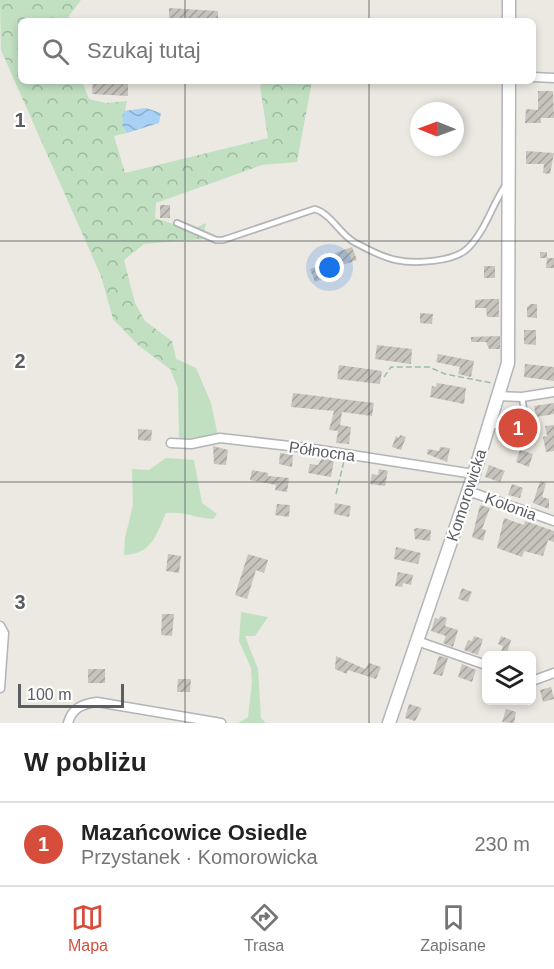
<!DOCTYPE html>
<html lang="pl">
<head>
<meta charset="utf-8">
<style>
	:root { --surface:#fff; --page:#f2f2f2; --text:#222; --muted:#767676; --line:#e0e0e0; --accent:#d64d3c }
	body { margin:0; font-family:Arial,sans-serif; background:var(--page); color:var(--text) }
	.controls { position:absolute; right:18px; bottom:18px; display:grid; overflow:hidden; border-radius:9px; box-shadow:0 3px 9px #0003 }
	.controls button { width:54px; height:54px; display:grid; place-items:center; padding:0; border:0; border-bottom:2px solid var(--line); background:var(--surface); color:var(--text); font:30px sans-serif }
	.compass { position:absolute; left:410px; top:102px; width:54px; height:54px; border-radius:50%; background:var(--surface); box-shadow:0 3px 9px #0003; rotate:271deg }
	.scale { position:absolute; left:18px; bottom:15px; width:106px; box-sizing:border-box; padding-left:6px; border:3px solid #5a5d61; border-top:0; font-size:16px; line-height:21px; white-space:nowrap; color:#5a5d61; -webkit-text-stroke:4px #fff; paint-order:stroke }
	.you { position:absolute; left:330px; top:268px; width:21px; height:21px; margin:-15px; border:4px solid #fff; border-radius:50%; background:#1a73e8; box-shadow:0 0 0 9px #1a73e833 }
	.badge { display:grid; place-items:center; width:39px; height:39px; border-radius:50%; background:var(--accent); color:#fff; font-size:20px; font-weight:700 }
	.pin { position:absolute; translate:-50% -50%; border:3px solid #fff; box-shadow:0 2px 6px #0006 }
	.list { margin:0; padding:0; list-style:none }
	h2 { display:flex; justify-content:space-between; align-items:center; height:78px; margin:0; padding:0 24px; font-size:26px }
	h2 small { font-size:20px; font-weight:400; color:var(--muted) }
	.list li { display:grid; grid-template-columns:39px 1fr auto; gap:18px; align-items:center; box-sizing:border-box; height:84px; padding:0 24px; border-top:2px solid var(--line) }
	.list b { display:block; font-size:22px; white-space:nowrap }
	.list p { margin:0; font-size:20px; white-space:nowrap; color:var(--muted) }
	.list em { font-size:20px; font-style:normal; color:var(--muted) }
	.icon { flex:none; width:33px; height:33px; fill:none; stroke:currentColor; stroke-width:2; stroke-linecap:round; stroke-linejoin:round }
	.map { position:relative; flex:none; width:554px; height:723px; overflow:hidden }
	.search { position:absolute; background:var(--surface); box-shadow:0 3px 9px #0003; left:18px; right:18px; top:18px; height:66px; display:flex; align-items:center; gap:15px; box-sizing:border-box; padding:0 21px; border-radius:9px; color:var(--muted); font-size:22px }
	.sheet { height:162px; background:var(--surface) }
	nav { display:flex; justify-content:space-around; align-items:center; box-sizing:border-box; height:84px; border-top:2px solid var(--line); background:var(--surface); font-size:16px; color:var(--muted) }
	nav a { display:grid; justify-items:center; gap:3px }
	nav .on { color:var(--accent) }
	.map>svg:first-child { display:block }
	.green { fill:#c0e0c1 }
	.forest { fill:url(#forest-crowns) }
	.water { fill:url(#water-waves) }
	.building { fill:url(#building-hatch) }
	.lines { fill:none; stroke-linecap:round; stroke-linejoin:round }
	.lane-casing { stroke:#b2b4b8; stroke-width:8 }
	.street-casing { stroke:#b2b4b8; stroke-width:11 }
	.secondary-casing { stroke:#b3b6ba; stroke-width:15 }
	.path { stroke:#99bea5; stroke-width:1.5; stroke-dasharray:6 3; stroke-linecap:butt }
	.lane { stroke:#fff; stroke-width:4.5 }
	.street { stroke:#fff; stroke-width:8 }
	.secondary { stroke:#fff; stroke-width:12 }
	.grid { fill:none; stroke:#5a5d61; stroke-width:1.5; stroke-opacity:0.55 }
	.labels { text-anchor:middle; stroke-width:4.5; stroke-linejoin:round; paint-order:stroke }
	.street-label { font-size:16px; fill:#5a5d61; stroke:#fff }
	.grid-label { font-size:20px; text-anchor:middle; font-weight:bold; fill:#5a5d61; stroke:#fff; stroke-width:4.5; stroke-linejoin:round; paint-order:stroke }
</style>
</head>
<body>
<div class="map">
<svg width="554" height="723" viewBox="0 0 554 723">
	<defs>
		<pattern id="forest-crowns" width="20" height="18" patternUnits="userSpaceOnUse" patternTransform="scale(1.5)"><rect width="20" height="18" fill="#c0e0c1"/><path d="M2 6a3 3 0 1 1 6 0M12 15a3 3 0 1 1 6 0" fill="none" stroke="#9fb9a0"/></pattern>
		<pattern id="water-waves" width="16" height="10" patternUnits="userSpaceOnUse" patternTransform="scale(1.5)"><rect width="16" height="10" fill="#a7d1f5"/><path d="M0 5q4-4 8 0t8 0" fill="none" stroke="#8badca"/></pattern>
		<pattern id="building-hatch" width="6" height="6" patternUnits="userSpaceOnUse" patternTransform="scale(1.5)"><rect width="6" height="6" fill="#c7c4be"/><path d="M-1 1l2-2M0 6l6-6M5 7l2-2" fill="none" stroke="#a5a29e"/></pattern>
	</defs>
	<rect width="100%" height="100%" fill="#ebe9e1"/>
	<!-- green -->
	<g class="green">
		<path d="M176 359 196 368 211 403 218 436 179 439 178 388 170 369 179 370Z"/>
		<path d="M166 458 194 460 202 503 217 514 213 519C197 518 182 511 166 513 156 535 152 554 124 555L125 538 133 505 132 469 149 470Z"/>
		<path d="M241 612 268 617 255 636H245L258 669 261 718 266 723H238L248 717 252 682 251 668 239 641Z"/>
	</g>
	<!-- forest -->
	<path class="forest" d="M0 0H81L69 16V21H21V81H82L89 99 106 103 127 101 122 125 127 133 114 136 125 173 268 138 260 86 264 81H312L297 162 262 165 156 203 155 218 191 230 206 223 203 239 144 244 124 260 135 303 145 321 172 341 179 371 170 369 138 345 113 319 101 276 1 50Z"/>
	<!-- water -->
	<path class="water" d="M146 108 161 113 159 123 127 133 122 125 124 111Z"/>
	<!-- building -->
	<g class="building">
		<path d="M169 8 218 11V21H169Z"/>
		<path d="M93 81H128V96L92 94Z"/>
		<path d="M538 91H553L554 118H541V123H525L526 109 538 110Z"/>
		<path d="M526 151 554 153 550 174 543 173 544 164H526Z"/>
		<rect x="160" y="205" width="10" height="13"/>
		<path d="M352 247 357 260 337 267 339 272 315 282 310 269 337 258 335 253Z"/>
		<path d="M540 252H547V258H554V268H546L547 258H540Z"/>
		<rect x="484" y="266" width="11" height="12"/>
		<path d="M486 299H499V317H487L486 308H475V300Z"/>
		<path d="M531 304H537V318L527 317V307Z"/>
		<path d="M420 313 433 314 432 324 420 323Z"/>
		<path d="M524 330H536V345L524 344Z"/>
		<path d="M500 336V349H489L486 342H471V337Z"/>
		<path d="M377 345 412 349 411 364 375 359Z"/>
		<path d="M438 354 474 361 471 377 458 374 460 367 436 362Z"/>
		<path d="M525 364 554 367V381L524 377Z"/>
		<path d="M339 365 382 371 380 384 337 379Z"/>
		<path d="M437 383 466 388 464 404 430 397 432 386 436 387Z"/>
		<path d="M293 393 374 403 372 416 342 412 340 425 351 427 349 444 336 443 338 431 329 430 334 411 291 407Z"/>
		<path d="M554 403V414L536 417 534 406Z"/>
		<path d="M554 425V451L546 452 543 437 547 436 545 426Z"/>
		<path d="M138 429 152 430 151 441 138 440Z"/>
		<path d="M400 435 406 437 401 450 392 447 396 436 399 438Z"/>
		<path d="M213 446 228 450 226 465 214 464Z"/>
		<path d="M440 447 450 448 447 462 427 454 428 449 439 451Z"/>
		<path d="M520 450 533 454 529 467 516 462Z"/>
		<path d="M280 453 293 455 292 467 279 464Z"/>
		<path d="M322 458 334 460 331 477 308 473 310 464 318 465Z"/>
		<path d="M489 465 505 471 500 482 485 477Z"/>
		<path d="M379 469 388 471 385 486 370 484 372 474 378 475Z"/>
		<path d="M252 470 268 473V476L289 478 287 492 275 490 276 485 250 480Z"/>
		<path d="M540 481 546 483 542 497 549 499V509L533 503Z"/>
		<path d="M512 484 523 488 520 498 508 495Z"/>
		<path d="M335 503 351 506 349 517 334 514Z"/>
		<path d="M277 504 290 505 289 517 275 515Z"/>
		<path d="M480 505 490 508 482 529 486 530 483 541 472 537Z"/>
		<path d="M504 518 524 525 525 521 554 531V542L548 540 543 556 524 551 522 557 497 548Z"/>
		<path d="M417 528 431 530 430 541 415 539 414 529Z"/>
		<path d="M396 547 421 553 418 564 394 559Z"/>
		<path d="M168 554 181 556 179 573 166 571Z"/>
		<path d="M248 554 268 560 264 573 256 570 247 599 235 595Z"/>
		<path d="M398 572 413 575 411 585 403 583 402 587 395 586Z"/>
		<path d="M462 588 472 592 468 602 458 599Z"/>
		<path d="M162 614H174L172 636 161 635Z"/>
		<path d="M440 616 447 618 445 626 458 630 453 647 443 643 446 636 431 631 435 618 439 619Z"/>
		<path d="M474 636 483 639 478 655 464 650 468 640 472 641Z"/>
		<path d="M501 636 511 640 506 656H500L503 646 498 644Z"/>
		<path d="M336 656 365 669 369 663 381 667 376 679 348 670 347 674 335 669Z"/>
		<path d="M439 656 448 658 442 676 433 674Z"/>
		<path d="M462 664 476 670 472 682 458 677Z"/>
		<rect x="88" y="669" width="17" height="14"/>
		<path d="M178 679H191L190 692H177Z"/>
		<path d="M551 687 554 699 543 702 540 690Z"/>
		<path d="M409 704 422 708 415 721 405 718Z"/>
		<path d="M506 709 516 712 514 723 502 722Z"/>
	</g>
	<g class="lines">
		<!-- lane casing -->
		<g class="lane-casing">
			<g id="lane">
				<path d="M177 223 216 240H223L315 209C331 214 340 234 354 242 367 249 381 257 396 260 414 264 453 262 467 249 485 232 492 205 505 186"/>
				<path d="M491 426 517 423 525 417 522 397"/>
			</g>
		</g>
		<!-- street casing -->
		<g class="street-casing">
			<g id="street">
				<path d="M533 77 554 78"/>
				<path d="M498 396 522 397 554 392"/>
				<path d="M171 443 191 444 220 438 307 448 474 474"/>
				<path d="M468 491 554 521"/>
				<path d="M0 626 4 633 0 688"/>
				<path d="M417 641 486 665"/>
				<path d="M532 681 554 673"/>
				<path d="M68 723C72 708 82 704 97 702L221 723"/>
			</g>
		</g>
		<!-- secondary casing -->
		<g class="secondary-casing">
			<g id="secondary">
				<path d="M509 0V21"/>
				<path d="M389 723 474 474 508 363 509 81"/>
			</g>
		</g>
		<!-- path -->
		<g class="path">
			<path d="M384 377 391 367H429L445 374 492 383"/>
			<path d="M336 494 344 461"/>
		</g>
		<!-- lane -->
		<use href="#lane" class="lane"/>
		<!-- street -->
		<use href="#street" class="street"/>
		<!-- secondary -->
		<use href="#secondary" class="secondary"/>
	</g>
	<!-- grid -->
	<path class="grid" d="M185 0V21M369 0V21M185 81V723M369 81V723M0 241H554M0 482H554"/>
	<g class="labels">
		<!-- street labels -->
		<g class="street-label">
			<text transform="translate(322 451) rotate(8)" y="6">Północna</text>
			<text transform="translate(466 495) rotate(-72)" y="6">Komorowicka</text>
			<text transform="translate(511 506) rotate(20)" y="6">Kolonia</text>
		</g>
	</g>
	<g class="grid-label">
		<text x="20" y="127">1</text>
		<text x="20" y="368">2</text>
		<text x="20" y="609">3</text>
	</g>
</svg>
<div class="controls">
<button><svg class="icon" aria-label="layers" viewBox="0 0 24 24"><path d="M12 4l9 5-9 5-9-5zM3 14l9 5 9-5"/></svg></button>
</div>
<svg class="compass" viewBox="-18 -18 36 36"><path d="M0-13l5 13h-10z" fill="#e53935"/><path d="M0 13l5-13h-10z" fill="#767676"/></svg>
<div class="scale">100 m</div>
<div class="you"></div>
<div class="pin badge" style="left:518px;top:428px">1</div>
<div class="search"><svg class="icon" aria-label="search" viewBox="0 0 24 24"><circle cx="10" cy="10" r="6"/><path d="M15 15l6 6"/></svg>Szukaj tutaj</div>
</div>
<section class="sheet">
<h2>W pobliżu<small></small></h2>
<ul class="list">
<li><span class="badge">1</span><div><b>Mazańcowice Osiedle</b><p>Przystanek · Komorowicka</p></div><em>230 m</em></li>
</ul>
</section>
<nav>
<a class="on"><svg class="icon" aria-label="map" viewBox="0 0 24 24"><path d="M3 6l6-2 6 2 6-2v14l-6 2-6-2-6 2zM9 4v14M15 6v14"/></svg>Mapa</a>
<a><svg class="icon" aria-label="directions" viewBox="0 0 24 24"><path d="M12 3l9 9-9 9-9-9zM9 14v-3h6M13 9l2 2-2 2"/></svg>Trasa</a>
<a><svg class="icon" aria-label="saved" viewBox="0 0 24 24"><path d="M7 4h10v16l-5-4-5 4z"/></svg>Zapisane</a>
</nav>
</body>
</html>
